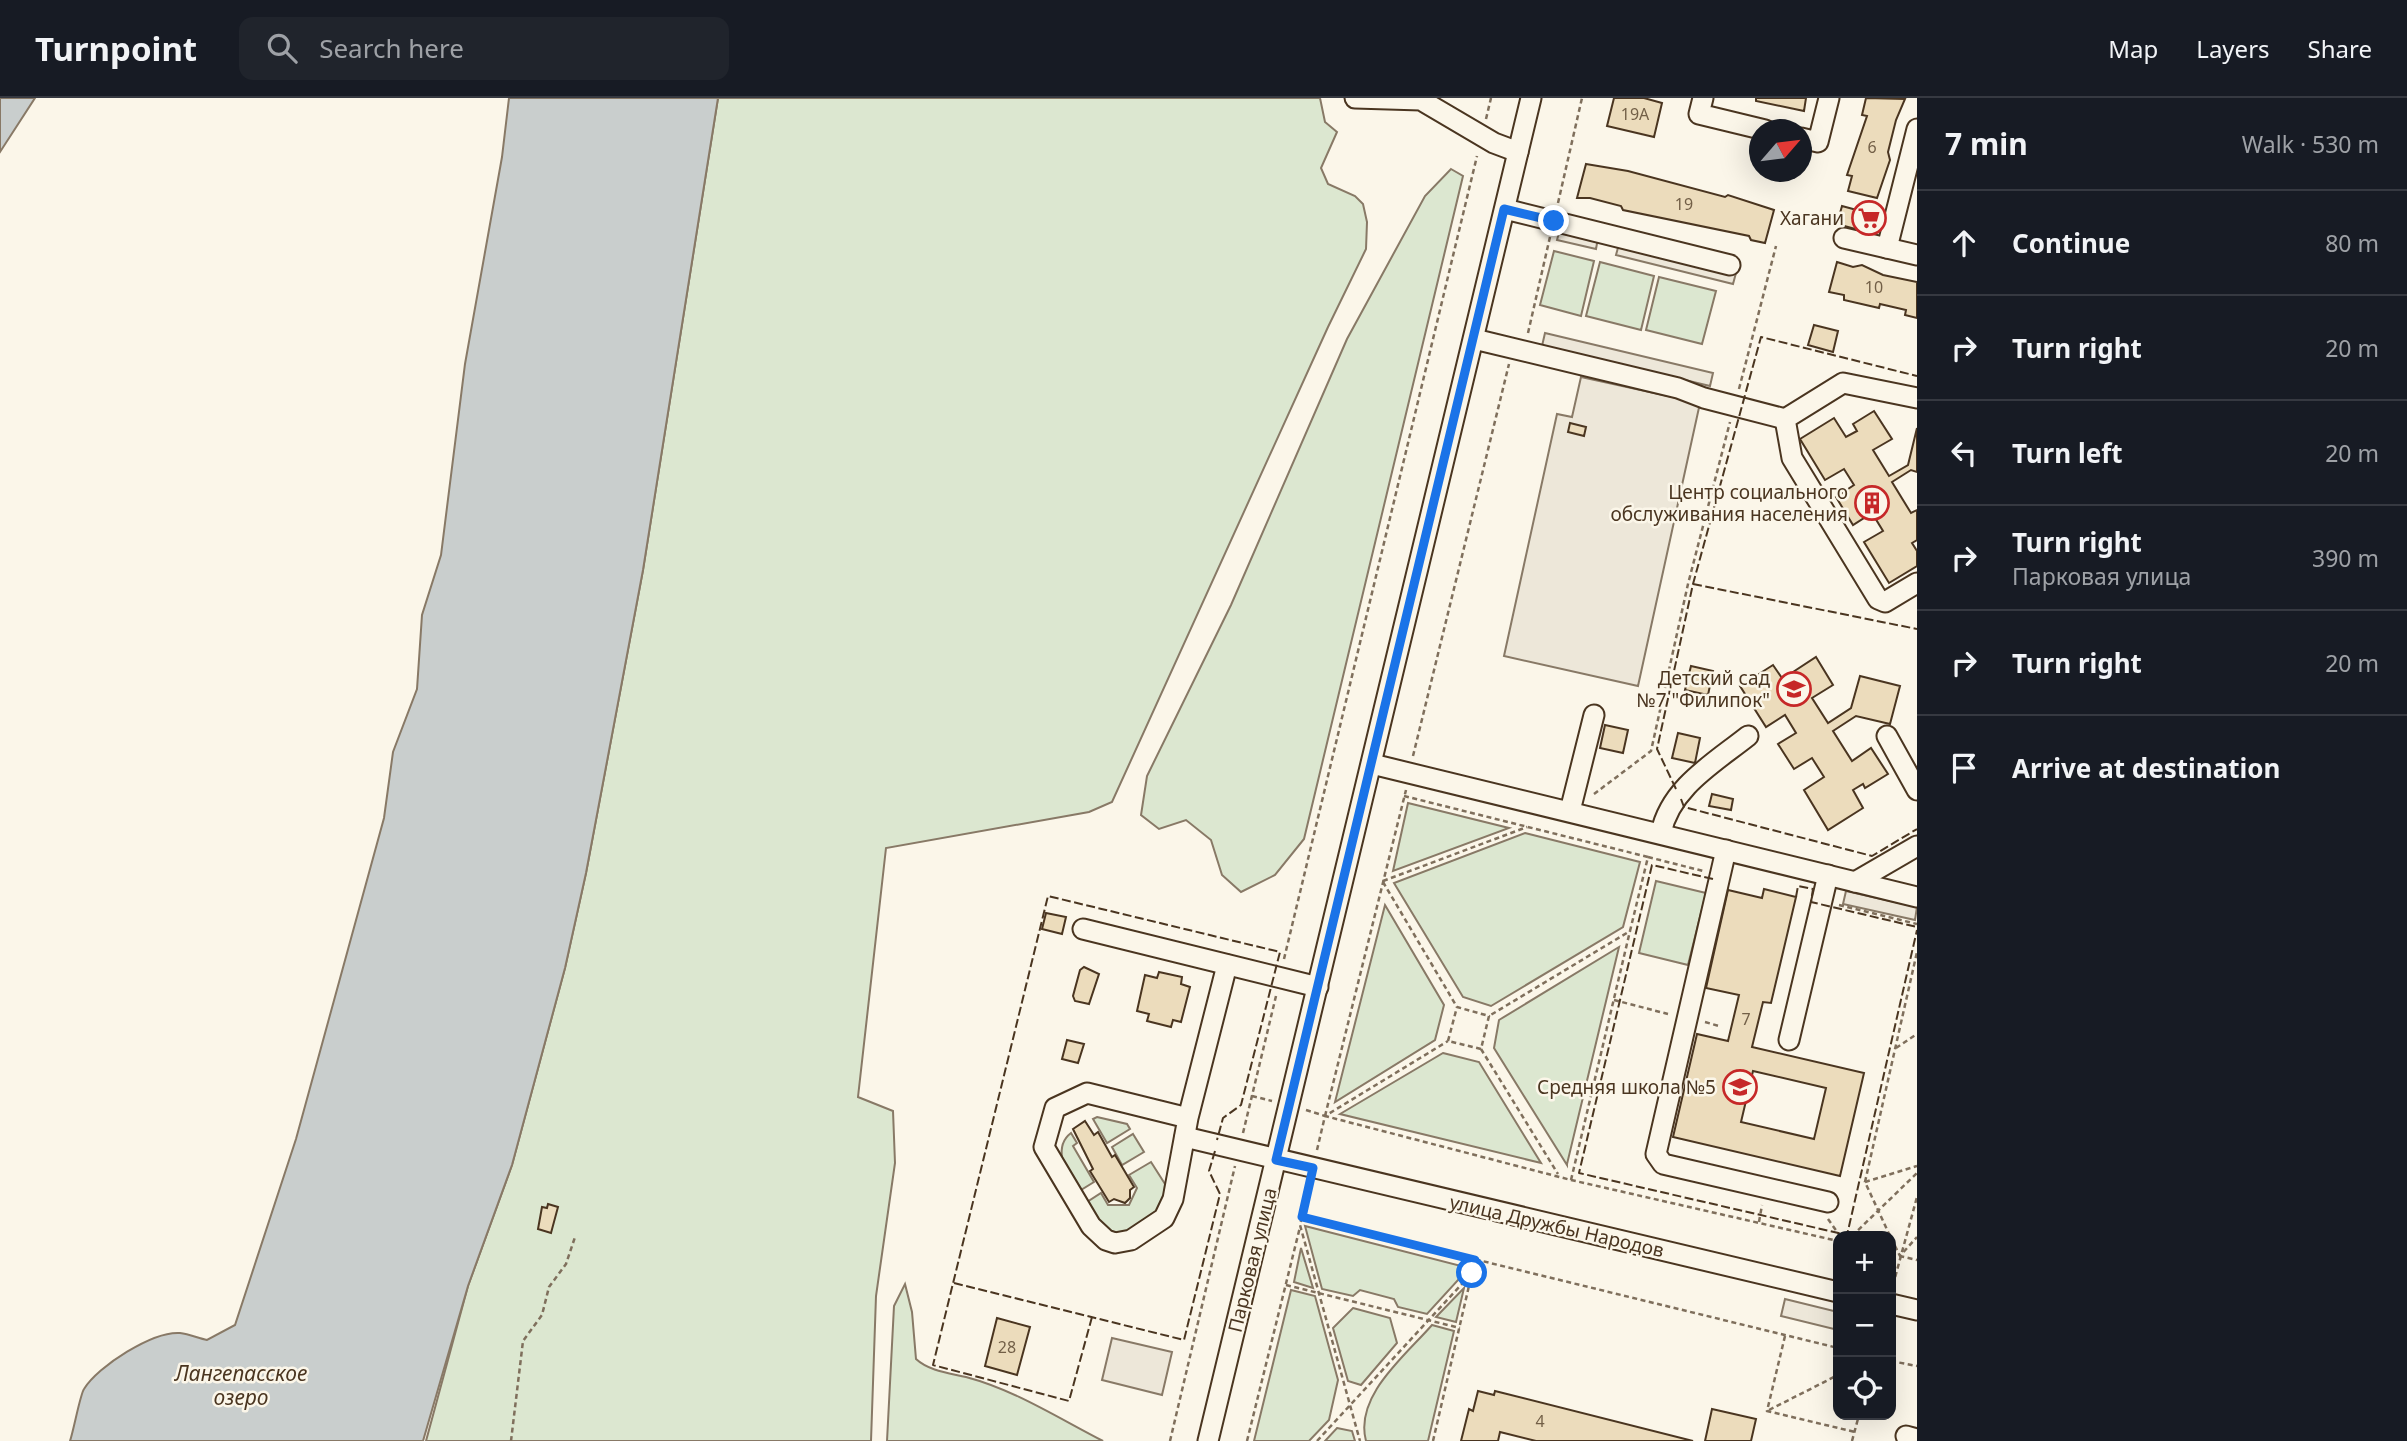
<!DOCTYPE html>
<html lang="en">
<head>
<meta charset="utf-8">
<style>
	:root { --surface:#171b24; --page:#20242c; --text:#f1f3f6; --muted:#9ea1a6; --line:#363941 }
	body { margin:0; font-family:"Noto Sans",sans-serif; background:var(--page); color:var(--text) }
	.controls { position:absolute; right:21px; bottom:21px; display:grid; overflow:hidden; border-radius:14px; box-shadow:0 7px 28px #0002 }
	.controls button { width:63px; height:63px; display:grid; place-items:center; padding:0; border:0; border-bottom:2px solid var(--line); background:var(--surface); color:var(--text); font:35px sans-serif }
	.compass { position:absolute; left:1749px; top:21px; width:63px; height:63px; border-radius:50%; background:var(--surface); box-shadow:0 7px 28px #0002; rotate:62deg }
	.stop { position:absolute; width:21px; height:21px; margin:-16px; border:5px solid #1a73e8; border-radius:50%; background:#fff }
	.stop.end { background:#1a73e8; border-color:#fff; box-shadow:0 2px 7px #0008 }
	.list { margin:0; padding:0; list-style:none }
	h2 { display:flex; justify-content:space-between; align-items:center; height:91px; margin:0; padding:0 28px; font-size:30px }
	h2 small { font-size:23px; font-weight:400; color:var(--muted) }
	.list li { display:grid; grid-template-columns:46px 1fr auto; gap:21px; align-items:center; box-sizing:border-box; height:105px; padding:0 28px; border-top:2px solid var(--line) }
	.list b { display:block; font-size:26px; white-space:nowrap }
	.list p { margin:0; font-size:23px; white-space:nowrap; color:var(--muted) }
	.list em { font-size:23px; font-style:normal; color:var(--muted) }
	.icon { flex:none; width:38px; height:38px; fill:none; stroke:currentColor; stroke-width:2; stroke-linecap:round; stroke-linejoin:round }
	.map { position:relative; flex:none; width:1917px; height:1343px; overflow:hidden }
	header { display:flex; align-items:center; gap:42px; box-sizing:border-box; height:98px; padding:0 35px; background:var(--surface); border-bottom:2px solid var(--line) }
	header strong { font-size:33px }
	nav { display:flex; gap:38px; margin-inline-start:auto; font-size:24px }
	.search { width:490px; height:63px; background:var(--page); display:flex; align-items:center; gap:18px; box-sizing:border-box; padding:0 24px; border-radius:14px; color:var(--muted); font-size:26px }
	main { display:flex }
	aside { flex:1; background:var(--surface) }
	.map>svg:first-child { display:block }
	.green { fill:#dce7d0; stroke:#887966; stroke-width:2 }
	.parking { fill:#ede7d9; stroke:#887966; stroke-width:2 }
	.water { fill:#c9cecd; stroke:#887966; stroke-width:2 }
	.building { fill:#ecdcbc; stroke:#4a3520; stroke-width:2; fill-rule:evenodd }
	.lines { fill:none; stroke-linecap:round; stroke-linejoin:round }
	.minor-casing { stroke:#4a3520; stroke-width:23 }
	.path { stroke:#7f6f5c; stroke-width:2.5; stroke-dasharray:5 3.5; stroke-linecap:butt }
	.minor { stroke:#fbf6e9; stroke-width:19 }
	.fence { stroke:#4a3520; stroke-width:2; stroke-dasharray:9 3.5; stroke-linecap:butt }
	.route { stroke:#1a73e8; stroke-width:9 }
	.labels { text-anchor:middle; stroke-width:5; stroke-linejoin:round; paint-order:stroke }
	.number-label { font-size:16px; fill:#725f47 }
	.poi-label { font-size:19px; fill:#4a3520; stroke:#fbf6e9; text-anchor:end }
	.street-label { font-size:19px; fill:#4a3520; stroke:#fbf6e9 }
	.water-label { font-size:21px; font-style:italic; fill:#4a3520; stroke:#fbf6e9 }
</style>
</head>
<body>
<header>
<strong>Turnpoint</strong>
<div class="search"><svg class="icon" aria-label="search" viewBox="0 0 24 24"><circle cx="10" cy="10" r="6"/><path d="M15 15l6 6"/></svg>Search here</div>
<nav><a>Map</a><a>Layers</a><a>Share</a></nav>
</header>
<main>
<div class="map">
<svg width="1917" height="1343" viewBox="0 0 1917 1343">
	<rect width="100%" height="100%" fill="#fbf6e9"/>
	<!-- green -->
	<g class="green">
		<path d="M718 0H1320L1325 24 1337 34 1321 70 1328 86 1355 98 1363 106 1367 124 1366 151 1328 229 1112 704 1089 714 886 750 858 999 893 1013 895 1065 876 1198 871 1343H426L468 1188 512 1067 565 870 586 775 643 472Z"/>
		<path d="M1451 71 1463 78 1304 741 1275 777 1241 794 1222 777 1211 742 1186 722 1159 731 1141 717 1147 678 1231 507 1347 241 1425 98Z"/>
		<path d="M1554 153 1594 163 1581 218 1540 207Z"/>
		<path d="M1600 164 1654 178 1641 232 1586 218Z"/>
		<path d="M1659 179 1716 193 1702 246 1646 232Z"/>
		<path d="M1408 705 1509 730 1393 773Z"/>
		<path d="M1525 735 1640 764 1623 829 1491 908 1463 899 1394 785Z"/>
		<path d="M1656 783 1706 795 1688 867 1639 855Z"/>
		<path d="M1385 807 1444 907 1435 942 1335 1004Z"/>
		<path d="M1619 849 1567 1066V1067L1494 950 1499 922Z"/>
		<path d="M1443 955 1479 964 1541 1065 1340 1016Z"/>
		<path d="M1097 1019 1127 1026 1130 1031 1107 1045 1093 1021Z"/>
		<path d="M1071 1035 1077 1045 1073 1048 1094 1084 1076 1095C1068 1078 1051 1050 1071 1035Z"/>
		<path d="M1133 1036 1144 1054 1122 1067 1112 1049Z"/>
		<path d="M1151 1064 1165 1086 1164 1109 1129 1134 1109 1135 1084 1106 1101 1095 1108 1107H1129L1137 1090 1129 1077Z"/>
		<path d="M1305 1128 1469 1170 1427 1216 1398 1209 1394 1201 1360 1192 1353 1198 1322 1191Z"/>
		<path d="M1301 1150 1313 1190 1294 1184Z"/>
		<path d="M905 1186 912 1214 916 1261C929 1273 949 1275 966 1279 1015 1292 1058 1320 1103 1343H887L894 1208Z"/>
		<path d="M1464 1190 1456 1224 1436 1219Z"/>
		<path d="M1291 1192 1315 1198 1338 1282 1329 1322 1309 1343H1254Z"/>
		<path d="M1353 1210 1390 1220 1397 1245 1361 1287 1348 1283 1333 1230Z"/>
		<path d="M1432 1227 1454 1233 1428 1343H1366C1354 1298 1405 1258 1432 1227Z"/>
		<path d="M1337 1330 1352 1333 1355 1343H1325Z"/>
	</g>
	<!-- parking -->
	<g class="parking">
		<path d="M1560 131 1598 140 1596 151 1557 142Z"/>
		<path d="M1619 146 1736 175 1733 186 1616 157Z"/>
		<path d="M1545 235 1713 275 1710 288 1542 248Z"/>
		<path d="M1581 279 1700 305 1638 588 1504 558 1557 316 1572 319Z"/>
		<path d="M1846 793 1917 809 1915 822 1843 806Z"/>
		<path d="M1785 1201 1838 1214V1232L1781 1218Z"/>
		<path d="M1112 1240 1172 1254 1162 1297 1102 1282Z"/>
	</g>
	<!-- water -->
	<g class="water">
		<path d="M0 0H35L0 54Z"/>
		<path d="M509 0H718L643 472 586 775 565 870 512 1067 468 1188 423 1343H70C74 1331 80 1297 84 1291 98 1268 153 1233 180 1235 189 1236 198 1240 207 1242L235 1227 296 1041 384 720 393 654 417 591 422 517 441 457 465 266 502 59Z"/>
	</g>
	<!-- building -->
	<g class="building">
		<path d="M1614 0H1644L1662 5 1654 39 1607 28Z"/>
		<path d="M1756 0H1806L1804 13 1756 3Z"/>
		<path d="M1866 0 1905 1 1896 22 1888 54 1890 62 1877 100 1848 93 1852 78 1847 77 1867 18 1862 17Z"/>
		<path d="M1586 66 1628 73 1725 99 1728 97 1774 112 1765 145 1751 142 1749 138 1623 112 1621 108 1590 100H1577Z"/>
		<path d="M1842 108 1875 117 1870 135 1837 126Z"/>
		<path d="M1837 164 1853 169 1862 167 1883 177 1917 184V220L1905 217 1906 212 1880 206 1879 210 1844 202V197L1829 194Z"/>
		<path d="M1814 227 1838 233 1833 254 1808 247Z"/>
		<path d="M1874 313 1892 341 1873 352 1889 378 1908 367 1917 330V374L1911 372 1892 384 1911 415 1917 412V442L1912 445 1917 453V468L1889 485 1864 444 1883 433 1872 415 1853 427 1836 399 1854 387 1844 371 1825 382 1800 341 1834 320 1846 339 1857 333 1853 326Z"/>
		<path d="M1570 325 1586 329 1584 338 1568 334Z"/>
		<path d="M1816 559 1833 587 1812 600 1828 625 1851 610 1860 578 1900 588 1890 626 1856 618 1833 633 1852 663 1871 650 1888 676 1865 690 1863 686 1853 692 1863 710 1828 732 1804 692 1824 679 1812 660 1794 671 1778 646 1796 635 1785 617 1766 629 1740 588 1773 567 1786 586 1796 579 1793 574Z"/>
		<path d="M1691 568 1713 573 1708 597 1685 592Z"/>
		<path d="M1605 627 1628 632 1623 655 1600 650Z"/>
		<path d="M1678 635 1700 640 1695 665 1672 660Z"/>
		<path d="M1712 696 1733 701 1731 712 1709 708Z"/>
		<path d="M1764 791 1796 799 1771 905 1763 904 1752 949 1864 975 1840 1078 1673 1039 1697 936 1728 943 1739 897 1706 890 1728 792 1762 800ZM1753 973 1826 990 1814 1041 1741 1024Z"/>
		<path d="M1046 815 1066 819 1062 836 1042 831Z"/>
		<path d="M1084 869 1099 876 1089 906 1075 903 1073 898 1080 872Z"/>
		<path d="M1159 874 1182 879 1181 886 1190 889 1181 924 1173 922 1171 929 1147 923 1149 916 1137 913 1145 877 1157 880Z"/>
		<path d="M1067 942 1084 946 1078 965 1062 961Z"/>
		<path d="M1085 1023 1094 1037 1098 1034 1112 1059 1115 1057 1134 1089 1130 1092V1100L1125 1105 1114 1101 1109 1104 1090 1073 1093 1071 1073 1031Z"/>
		<path d="M548 1106 558 1109 551 1135 538 1131 542 1109 547 1110Z"/>
		<path d="M997 1220 1030 1229 1017 1277 985 1268Z"/>
		<path d="M1478 1293 1494 1297 1495 1293 1693 1343H1536L1500 1334 1498 1343H1461L1469 1311 1473 1313Z"/>
		<path d="M1712 1311 1756 1321 1751 1343H1705Z"/>
	</g>
	<g class="lines">
		<!-- minor casing -->
		<g class="minor-casing">
			<g id="minor">
				<path d="M1355 0 1421 2 1494 45 1518 54"/>
				<path d="M1703 0 1699 16 1765 32"/>
				<path d="M1801 40 1818 44 1829 0"/>
				<path d="M1505 111 1730 167"/>
				<path d="M1844 140 1917 157"/>
				<path d="M1887 150 1917 31"/>
				<path d="M1474 241 1678 290 1704 300 1785 321"/>
				<path d="M1917 300 1843 285 1785 321 1792 360 1878 501 1885 504 1917 485"/>
				<path d="M1887 638 1917 692"/>
				<path d="M1372 666 1917 799"/>
				<path d="M1570 713 1594 617"/>
				<path d="M1661 735C1670 690 1714 665 1748 638"/>
				<path d="M1726 752 1656 1056 1663 1066 1828 1104"/>
				<path d="M1855 784 1917 748"/>
				<path d="M1083 831 1318 889"/>
				<path d="M1789 942 1828 777"/>
				<path d="M1188 1020 1087 995 1055 1010 1044 1049 1091 1128 1106 1142 1115 1145 1131 1142 1164 1120 1173 1101 1188 1020 1227 867"/>
				<path d="M1185 1039 1838 1194"/>
				<path d="M1891 1206 1917 1212"/>
				<path d="M1906 1338 1917 1341"/>
				<path d="M1208 1343 1531 0"/>
			</g>
		</g>
		<!-- path -->
		<g class="path">
			<path d="M1486 21 1491 0"/>
			<path d="M1558 105 1582 0"/>
			<path d="M1528 235 1550 139"/>
			<path d="M1739 291 1776 148"/>
			<path d="M1413 658 1509 266"/>
			<path d="M1594 696 1651 653 1688 486 1730 324"/>
			<path d="M1404 698 1648 759 1630 833 1489 918"/>
			<path d="M1648 759 1703 773"/>
			<path d="M1383 783 1527 729"/>
			<path d="M1383 784 1457 909 1489 918 1481 951 1448 943 1457 909"/>
			<path d="M1839 807 1917 826"/>
			<path d="M1284 861 1477 58"/>
			<path d="M1614 902 1668 916"/>
			<path d="M1705 924 1719 928"/>
			<path d="M1896 950 1917 936"/>
			<path d="M1481 951 1558 1076"/>
			<path d="M1252 998 1272 1003"/>
			<path d="M1306 1012 1325 1018 1448 943"/>
			<path d="M1325 1018 1406 692"/>
			<path d="M1243 1035 1276 898"/>
			<path d="M1317 1052 1325 1018 1571 1082 1838 1143"/>
			<path d="M1571 1082 1630 833"/>
			<path d="M1865 1084 1917 854"/>
			<path d="M1310 1086 1300 1127 1360 1343"/>
			<path d="M1302 1119 1838 1250"/>
			<path d="M1828 1121 1840 1138"/>
			<path d="M1759 1124 1762 1107"/>
			<path d="M1852 1138 1917 1075"/>
			<path d="M1890 1138 1865 1084 1917 1068"/>
			<path d="M1891 1140 1900 1158 1917 1139"/>
			<path d="M1891 1156 1917 1162"/>
			<path d="M1286 1187 1460 1230"/>
			<path d="M1893 1187 1917 1099"/>
			<path d="M1785 1238 1767 1313 1855 1334"/>
			<path d="M1891 1263 1917 1268"/>
			<path d="M1769 1312 1838 1277"/>
			<path d="M511 1343 523 1243 542 1217 549 1189 566 1166 575 1139"/>
			<path d="M1170 1343 1235 1068"/>
			<path d="M1247 1343 1300 1129"/>
			<path d="M1317 1343 1472 1175"/>
			<path d="M1433 1343 1475 1162"/>
			<path d="M1852 1343 1859 1317"/>
		</g>
		<!-- minor -->
		<use href="#minor" class="minor"/>
		<!-- fence -->
		<g class="fence">
			<path d="M1693 486 1917 531"/>
			<path d="M1676 691 1657 651 1693 486 1761 239 1917 278"/>
			<path d="M1681 701 1684 709 1872 758 1917 731"/>
			<path d="M1713 781 1652 767 1579 1075 1847 1137 1917 832"/>
			<path d="M1796 799 1798 788 1813 791 1811 804 1917 829"/>
			<path d="M954 1185 1184 1242 1220 1096 1209 1073 1215 1053"/>
			<path d="M1092 1219 1069 1303 933 1267 1048 798 1280 854 1241 1007 1223 1020 1217 1042"/>
		</g>
	</g>
	<g class="lines">
		<!-- route -->
		<path class="route" d="M1472 1175 1475 1162 1302 1119 1313 1070 1276 1062 1504 111 1554 123"/>
	</g>
	<!-- icons -->
	<defs>
		<g id="supermarket-ring" transform="scale(1.75)"><circle r="9.5" fill="#fbf6e9" stroke="#c62828" stroke-width="1.5"/><path d="M-6-5.5h2.5l.6 2H6L4.5 2H-2.5L-4.4-4H-6ZM-1.5 3.2a1.3 1.3 0 1 0 .1 0ZM3 3.2a1.3 1.3 0 1 0 .1 0Z" fill="#c62828"/></g>
		<g id="building-ring" transform="scale(1.75)"><circle r="9.5" fill="#fbf6e9" stroke="#c62828" stroke-width="1.5"/><path d="M-4-6H4V6H1V3H-1V6H-4ZM-2.5-4.3h1.7v1.8h-1.7ZM.8-4.3h1.7v1.8H.8ZM-2.5-1h1.7V.8h-1.7ZM.8-1h1.7V.8H.8Z" fill="#c62828"/></g>
		<g id="school-ring" transform="scale(1.75)"><circle r="9.5" fill="#fbf6e9" stroke="#c62828" stroke-width="1.5"/><path d="M0-5L7-2L0 1L-7-2ZM-4 1L0 2.5L4 1V4Q0 6-4 4Z" fill="#c62828"/></g>
	</defs>
	<g fill-rule="evenodd">
		<use href="#supermarket-ring" x="1869" y="120"/>
		<use href="#building-ring" x="1872" y="405"/>
		<use href="#school-ring" x="1794" y="591"/>
		<use href="#school-ring" x="1740" y="989"/>
	</g>
	<g class="labels">
		<!-- number labels -->
		<g class="number-label">
			<text x="1635" y="22">19А</text>
			<text x="1872" y="55">6</text>
			<text x="1684" y="112">19</text>
			<text x="1874" y="195">10</text>
			<text x="1746" y="927">7</text>
			<text x="1007" y="1255">28</text>
			<text x="1540" y="1329">4</text>
		</g>
		<!-- poi labels -->
		<g class="poi-label">
			<text x="1844" y="127">Хагани</text>
			<text x="1848" y="401">Центр социального<tspan x="1848" dy="22">обслуживания населения</tspan></text>
			<text x="1770" y="587">Детский сад<tspan x="1770" dy="22">№7 "Филипок"</tspan></text>
			<text x="1716" y="996">Средняя школа №5</text>
		</g>
		<!-- street labels -->
		<g class="street-label">
			<text transform="translate(1557 1128) rotate(13)" y="7">улица Дружбы Народов</text>
			<text transform="translate(1252 1162) rotate(-76)" y="7">Парковая улица</text>
		</g>
		<!-- water labels -->
		<g class="water-label">
			<text x="241" y="1283">Лангепасское<tspan x="241" dy="24">озеро</tspan></text>
		</g>
	</g>
</svg>
<div class="controls">
<button>+</button>
<button>−</button>
<button><svg class="icon" aria-label="locate" viewBox="0 0 24 24"><circle cx="12" cy="12" r="6"/><path d="M12 2v4M12 18v4M2 12h4M18 12h4"/></svg></button>
</div>
<svg class="compass" viewBox="-18 -18 36 36"><path d="M0-13l5 13h-10z" fill="#e53935"/><path d="M0 13l5-13h-10z" fill="#9ea1a6"/></svg>
<div class="stop" style="left:1472px;top:1175px"></div>
<div class="stop end" style="left:1554px;top:123px"></div>
</div>
<aside>
<h2>7 min<small>Walk · 530 m</small></h2>
<ul class="list">
<li><svg class="icon" aria-label="ahead" viewBox="0 0 24 24"><path d="M12 20V5M6 11l6-6 6 6"/></svg><div><b>Continue</b></div><em>80 m</em></li>
<li><svg class="icon" aria-label="right" viewBox="0 0 24 24"><path d="M7 20v-9h11M14 6l5 5-5 5"/></svg><div><b>Turn right</b></div><em>20 m</em></li>
<li><svg class="icon" aria-label="left" viewBox="0 0 24 24"><path d="M17 20v-9H6M10 6l-5 5 5 5"/></svg><div><b>Turn left</b></div><em>20 m</em></li>
<li><svg class="icon" aria-label="right" viewBox="0 0 24 24"><path d="M7 20v-9h11M14 6l5 5-5 5"/></svg><div><b>Turn right</b><p>Парковая улица</p></div><em>390 m</em></li>
<li><svg class="icon" aria-label="right" viewBox="0 0 24 24"><path d="M7 20v-9h11M14 6l5 5-5 5"/></svg><div><b>Turn right</b></div><em>20 m</em></li>
<li><svg class="icon" aria-label="arrive" viewBox="0 0 24 24"><path d="M6 21V4h12l-3 4 3 4H6"/></svg><div><b>Arrive at destination</b></div></li>
</ul>
</aside>
</main>
</body>
</html>
